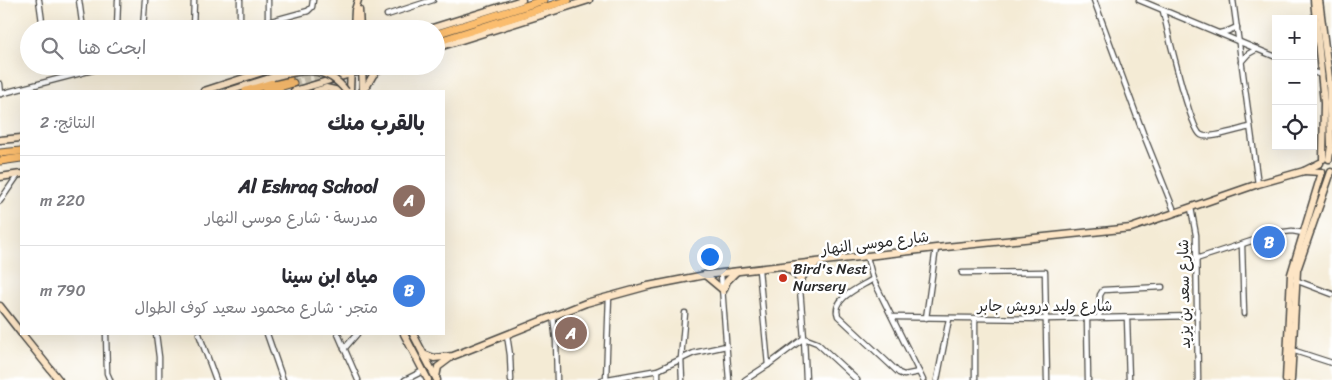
<!DOCTYPE html>
<html lang="ar">
<head>
<meta charset="utf-8">
<style>
	:root { --surface:#fff; --page:#f7f7f7; --text:#2b2b33; --muted:#7c7c81; --line:#e1e1e2; --accent:#1a73e8 }
	body { margin:0; font-family:Sriracha,"Playpen Sans Arabic",sans-serif; background:var(--page); color:var(--text); direction:rtl }
	.controls { position:absolute; right:15px; top:15px; display:grid; overflow:hidden; border-radius:0px; box-shadow:0 5px 20px #0002 }
	.controls button { width:45px; height:45px; display:grid; place-items:center; padding:0; border:0; border-bottom:1px solid var(--line); background:var(--surface); color:var(--text); font:25px sans-serif }
	.you { position:absolute; left:709px; top:256px; width:18px; height:18px; margin:-12px; border:4px solid #fff; border-radius:50%; background:#1a73e8; box-shadow:0 0 0 8px #1a73e833 }
	.badge { display:grid; place-items:center; width:32px; height:32px; border-radius:50%; background:var(--accent); color:#fff; font-size:16px; font-weight:700 }
	.pin { position:absolute; translate:-50% -50%; border:2px solid #fff; box-shadow:0 1px 5px #0006 }
	.list { margin:0; padding:0; list-style:none }
	h2 { display:flex; justify-content:space-between; align-items:center; height:65px; margin:0; padding:0 20px; font-size:21px }
	h2 small { font-size:16px; font-weight:400; color:var(--muted) }
	.list li { display:grid; grid-template-columns:32px 1fr auto; gap:15px; align-items:center; box-sizing:border-box; height:90px; padding:0 20px; border-top:1px solid var(--line) }
	.list b { display:block; font-size:19px; white-space:nowrap }
	.list p { margin:0; font-size:16px; white-space:nowrap; color:var(--muted) }
	.list em { font-size:16px; font-style:normal; color:var(--muted) }
	.icon { flex:none; width:28px; height:28px; fill:none; stroke:currentColor; stroke-width:2; stroke-linecap:round; stroke-linejoin:round }
	.map { position:relative; flex:none; width:1332px; height:380px; overflow:hidden; direction:ltr }
	.search { position:absolute; background:var(--surface); box-shadow:0 5px 20px #0002; left:20px; top:20px; width:425px; height:55px; display:flex; align-items:center; gap:12px; box-sizing:border-box; padding:0 18px; border-radius:28px; color:var(--muted); font-size:19px }
	.panel { position:absolute; background:var(--surface); box-shadow:0 5px 20px #0002; left:20px; top:90px; width:425px; height:245px; border-radius:0px; direction:rtl }
	.map>svg:first-child { display:block }
	.lines { fill:none; stroke-linecap:round; stroke-linejoin:round }
	.primary-tunnel { stroke:#ccc5b3; stroke-width:7; stroke-dasharray:7 3.5; stroke-linecap:butt }
	.street-casing { stroke:#494844; stroke-width:7 }
	.secondary-casing { stroke:#494844; stroke-width:9 }
	.primary-casing { stroke:#494844; stroke-width:9 }
	.street { stroke:#fff; stroke-width:4.5 }
	.secondary { stroke:#fde5c5; stroke-width:6 }
	.primary { stroke:#fbbd6e; stroke-width:7 }
	.secondary-bridge-casing { stroke:#494844; stroke-width:9; stroke-linecap:butt }
	.secondary-bridge { stroke:#fde5c5; stroke-width:6 }
	.poi-dot { fill:#c8321e; stroke:#fff; stroke-width:2 }
	.labels { text-anchor:middle; stroke-width:5; stroke-linejoin:round; paint-order:stroke }
	.street-label { font-size:15px; fill:#2b2b2b; stroke:#fff }
	.poi-label { font-size:15px; fill:#2b2b2b; stroke:#fff; text-anchor:start }
</style>
</head>
<body>
<div class="map">
<svg width="1332" height="380" viewBox="0 0 1332 380">
	<rect width="100%" height="100%" fill="#fff"/>
	<filter id="ink" filterUnits="userSpaceOnUse"><feTurbulence type="fractalNoise" baseFrequency=".02" numOctaves="2"/><feDisplacementMap in="SourceGraphic" scale="10" xChannelSelector="R" yChannelSelector="G"/><feConvolveMatrix kernelMatrix="1 2 1 2 8 2 1 2 1" color-interpolation-filters="sRGB"/></filter>
	<filter id="wash" filterUnits="userSpaceOnUse"><feTurbulence type="fractalNoise" baseFrequency=".0096" numOctaves="4" result="noise"/><feDisplacementMap in="SourceGraphic" scale="20" xChannelSelector="R" yChannelSelector="G"/><feGaussianBlur stdDeviation="1.12" result="paint"/><feColorMatrix in="noise" values="0 0 0 0 0 0 0 0 0 0 0 0 0 0 0 0 0 1.4 0 .05"/><feComposite in="paint" operator="in"/></filter>
	<g filter="url(#wash)">
		<rect width="100%" height="100%" fill="#f4ebd5"/>
	</g>
	<g filter="url(#ink)">
		<g class="lines">
			<!-- primary-tunnel -->
			<g class="primary-tunnel">
				<path d="M289 78 328 66"/>
				<path d="M293 83 352 66"/>
			</g>
			<!-- street casing -->
			<g class="street-casing">
				<g id="street">
					<path d="M39 0 43 29"/>
					<path d="M79 0 83 29"/>
					<path d="M1094 0 1143 133 1175 213"/>
					<path d="M1139 0 1276 57"/>
					<path d="M1233 0 1258 184"/>
					<path d="M1163 11C1167 29 1190 129 1201 135 1209 140 1239 129 1250 127"/>
					<path d="M387 15 433 0"/>
					<path d="M268 21V0"/>
					<path d="M117 29 118 0"/>
					<path d="M143 29 145 0"/>
					<path d="M193 29 194 0"/>
					<path d="M240 29V0"/>
					<path d="M242 29 308 11 312 7 313 0"/>
					<path d="M1220 33 1228 31 1237 27"/>
					<path d="M1241 62 1248 54 1257 49"/>
					<path d="M1313 72 1322 75"/>
					<path d="M0 84 1 94"/>
					<path d="M0 94 108 66"/>
					<path d="M0 201 18 175"/>
					<path d="M1191 208 1196 235 1198 380"/>
					<path d="M1242 245 1244 314"/>
					<path d="M867 257 873 279 923 380"/>
					<path d="M1196 259 1276 233 1292 231 1303 233"/>
					<path d="M798 265 804 338 806 380"/>
					<path d="M759 270 768 365"/>
					<path d="M962 273 1045 272 1047 380"/>
					<path d="M721 274 729 380"/>
					<path d="M873 279C861 287 831 298 838 316L899 373 904 375 919 372"/>
					<path d="M1295 280 1332 294"/>
					<path d="M553 315 556 341 557 380"/>
					<path d="M893 317 1046 319 1196 316"/>
					<path d="M926 318 936 248"/>
					<path d="M1099 318 1100 295 1103 290 1162 287"/>
					<path d="M1127 318 1129 380"/>
					<path d="M975 319V380"/>
					<path d="M1087 319 1088 380"/>
					<path d="M106 334 107 373 110 380"/>
					<path d="M156 334 159 357V380"/>
					<path d="M199 334 216 380"/>
					<path d="M267 334 283 380"/>
					<path d="M338 334 358 380"/>
					<path d="M507 335 510 355 511 380"/>
					<path d="M344 349 357 334"/>
					<path d="M1292 350 1332 363"/>
					<path d="M606 379 609 296"/>
					<path d="M405 380 423 371"/>
					<path d="M602 380 658 370 694 353 726 346"/>
					<path d="M658 380V370"/>
					<path d="M682 380 681 358 685 313"/>
					<path d="M745 380 768 365 804 338 817 343 857 380"/>
					<path d="M937 380 949 319"/>
				</g>
			</g>
			<!-- secondary casing -->
			<g class="secondary-casing">
				<g id="secondary">
					<path d="M1314 0 1324 103 1323 159"/>
					<path d="M1319 0 1329 78 1331 146 1329 159"/>
					<path d="M359 10 360 29"/>
					<path d="M354 29 355 10 358 0"/>
					<path d="M429 29 522 0"/>
					<path d="M436 48 589 0"/>
					<path d="M362 68 363 90"/>
					<path d="M328 79 331 72 329 66"/>
					<path d="M204 91 281 66"/>
					<path d="M229 91 273 77"/>
					<path d="M294 91 377 66"/>
					<path d="M316 91 326 88 339 91"/>
					<path d="M350 91 351 66"/>
					<path d="M364 91 373 75 383 66"/>
					<path d="M0 140 21 138"/>
					<path d="M1304 171 1321 172"/>
					<path d="M0 177 21 174"/>
					<path d="M784 267 796 274 800 282"/>
					<path d="M705 275 723 290"/>
					<path d="M800 280 807 271 817 263"/>
					<path d="M723 291 727 281 736 272"/>
					<path d="M0 306 21 333"/>
					<path d="M22 334 59 380"/>
					<path d="M404 334 428 380"/>
					<path d="M413 334 437 380"/>
					<path d="M423 354 434 358 453 356 586 303 648 286 705 275 936 248 1131 228 1258 184 1304 171 1320 163"/>
					<path d="M436 377 438 367 450 358"/>
					<path d="M1286 380 1291 274 1322 172"/>
					<path d="M1291 380 1297 270 1331 172"/>
				</g>
			</g>
			<!-- primary casing -->
			<g class="primary-casing">
				<g id="primary">
					<path d="M436 34 544 0"/>
					<path d="M436 42 568 0"/>
					<path d="M246 91 289 78"/>
					<path d="M266 91 293 83"/>
					<path d="M0 153 21 151"/>
					<path d="M0 161 21 158"/>
				</g>
			</g>
			<!-- street -->
			<use href="#street" class="street"/>
			<!-- secondary -->
			<use href="#secondary" class="secondary"/>
			<!-- primary -->
			<use href="#primary" class="primary"/>
			<!-- secondary-bridge casing -->
			<g class="secondary-bridge-casing">
				<path id="secondary-bridge" d="M273 77C301 70 326 64 346 91"/>
			</g>
			<!-- secondary-bridge -->
			<use href="#secondary-bridge" class="secondary-bridge"/>
		</g>
	</g>
	<!-- markers -->
	<circle class="poi-dot" cx="783" cy="278" r="5"/>
	<g class="labels">
		<!-- street labels -->
		<g class="street-label">
			<text transform="translate(875 243) rotate(-7)" y="5">شارع موسى النهار</text>
			<text transform="translate(1184 294) rotate(-91)" y="5">شارع سعد بن يزيد</text>
			<text x="1045" y="311">شارع وليد درويش جابر</text>
		</g>
		<!-- poi labels -->
		<g class="poi-label">
			<text x="793" y="274">Bird's Nest<tspan x="793" dy="17">Nursery</tspan></text>
		</g>
	</g>
</svg>
<div class="controls">
<button>+</button>
<button>−</button>
<button><svg class="icon" aria-label="locate" viewBox="0 0 24 24"><circle cx="12" cy="12" r="6"/><path d="M12 2v4M12 18v4M2 12h4M18 12h4"/></svg></button>
</div>
<div class="you"></div>
<div class="pin badge" style="left:571px;top:333px;background:#8d6e63">A</div>
<div class="pin badge" style="left:1269px;top:242px;background:#3f7fe0">B</div>
<div class="search"><svg class="icon" aria-label="search" viewBox="0 0 24 24"><circle cx="10" cy="10" r="6"/><path d="M15 15l6 6"/></svg>ابحث هنا</div>
<section class="panel">
<h2>بالقرب منك<small>النتائج: 2</small></h2>
<ul class="list">
<li><span class="badge" style="background:#8d6e63">A</span><div><b>Al Eshraq School</b><p>مدرسة · شارع موسى النهار</p></div><em>220 m</em></li>
<li><span class="badge" style="background:#3f7fe0">B</span><div><b>مياه ابن سينا</b><p>متجر · شارع محمود سعيد كوف الطوال</p></div><em>790 m</em></li>
</ul>
</section>
</div>
</body>
</html>
